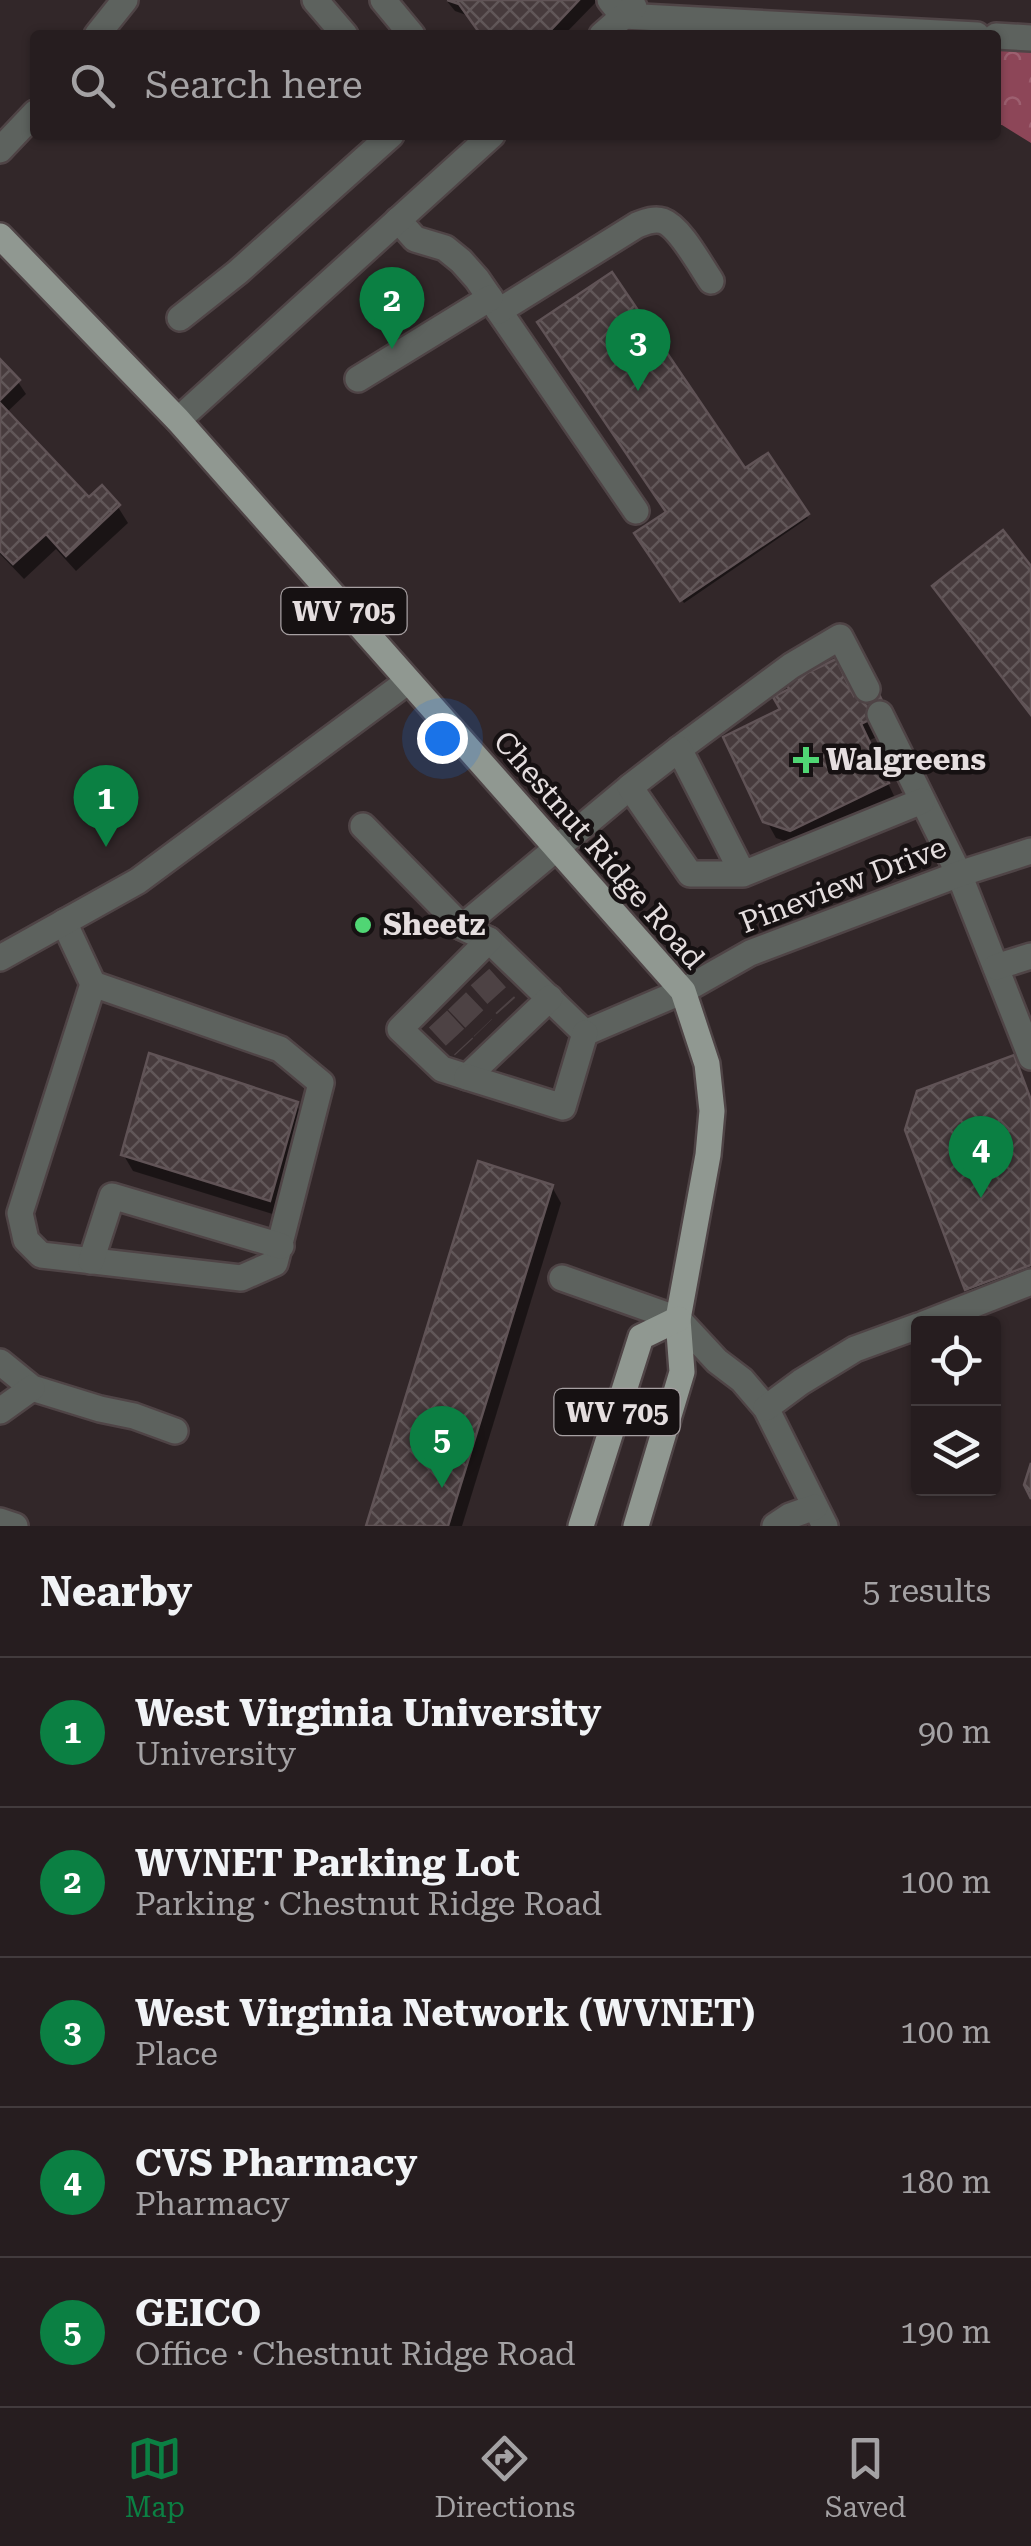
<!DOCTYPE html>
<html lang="en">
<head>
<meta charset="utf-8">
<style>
	:root { --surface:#261d1f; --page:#322a2c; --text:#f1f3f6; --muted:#a4a2a4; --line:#423b3d; --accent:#0b8043 }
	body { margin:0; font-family:"Roboto Serif",serif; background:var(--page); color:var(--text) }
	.controls { position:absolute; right:30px; bottom:30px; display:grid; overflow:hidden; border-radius:10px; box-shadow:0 2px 8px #0004 }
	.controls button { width:90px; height:90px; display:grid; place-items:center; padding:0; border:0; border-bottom:2px solid var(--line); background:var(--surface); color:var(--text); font:50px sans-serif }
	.you { position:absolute; left:442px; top:738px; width:35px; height:35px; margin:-25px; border:8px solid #fff; border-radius:50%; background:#1a73e8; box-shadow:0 0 0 15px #1a73e833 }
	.badge { display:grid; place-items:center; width:65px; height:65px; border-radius:50%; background:var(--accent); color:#fff; font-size:32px; font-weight:700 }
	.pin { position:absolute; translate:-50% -82px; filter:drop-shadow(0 2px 5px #0008) }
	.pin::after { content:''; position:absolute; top:52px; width:35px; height:30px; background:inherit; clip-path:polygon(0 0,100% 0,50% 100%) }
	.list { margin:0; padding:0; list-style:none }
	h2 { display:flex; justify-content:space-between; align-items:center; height:130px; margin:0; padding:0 40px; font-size:42px }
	h2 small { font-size:32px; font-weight:400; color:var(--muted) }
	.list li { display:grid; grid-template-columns:65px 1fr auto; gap:30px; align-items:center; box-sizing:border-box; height:150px; padding:0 40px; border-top:2px solid var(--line) }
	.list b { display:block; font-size:38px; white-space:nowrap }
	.list p { margin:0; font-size:32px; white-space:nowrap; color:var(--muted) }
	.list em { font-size:32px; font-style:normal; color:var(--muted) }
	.icon { flex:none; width:55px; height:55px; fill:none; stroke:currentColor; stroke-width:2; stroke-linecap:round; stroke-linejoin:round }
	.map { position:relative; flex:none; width:1031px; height:1526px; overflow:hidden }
	.search { position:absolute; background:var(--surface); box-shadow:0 2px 8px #0004; left:30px; right:30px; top:30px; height:110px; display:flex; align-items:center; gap:25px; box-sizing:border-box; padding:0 35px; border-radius:10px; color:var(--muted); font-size:38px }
	.sheet { height:880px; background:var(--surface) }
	nav { display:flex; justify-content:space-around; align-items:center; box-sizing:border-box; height:140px; border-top:2px solid var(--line); background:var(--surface); font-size:28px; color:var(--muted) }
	nav a { display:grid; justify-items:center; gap:5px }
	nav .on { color:var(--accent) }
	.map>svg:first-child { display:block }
	.forest { fill:url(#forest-crowns) }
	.shadow { fill:#0007 }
	.building { fill:url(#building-cross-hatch); stroke:#605356; stroke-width:2.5 }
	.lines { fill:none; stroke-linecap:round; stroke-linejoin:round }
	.minor-tunnel { stroke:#4d4244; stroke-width:25; stroke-dasharray:25 12; stroke-linecap:butt }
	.minor-casing { stroke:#4f4446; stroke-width:30 }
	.major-casing { stroke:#4f4446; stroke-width:30 }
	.minor { stroke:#5d625e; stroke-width:25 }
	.major { stroke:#909891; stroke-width:25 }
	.poi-dot { fill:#50d674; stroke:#161112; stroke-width:4 }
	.labels { text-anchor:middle; stroke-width:9; stroke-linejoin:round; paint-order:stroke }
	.shield { fill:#161112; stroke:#a7a0a2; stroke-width:2.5 }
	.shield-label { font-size:28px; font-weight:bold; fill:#e5dedf }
	.poi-label { font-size:30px; font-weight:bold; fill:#e5dedf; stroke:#161112; text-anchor:start }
	.street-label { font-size:30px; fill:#e5dedf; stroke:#161112 }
</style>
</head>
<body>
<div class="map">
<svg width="1031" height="1526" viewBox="0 0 1031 1526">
	<defs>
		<pattern id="forest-crowns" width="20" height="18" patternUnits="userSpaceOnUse" patternTransform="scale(2.5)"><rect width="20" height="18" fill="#8d4658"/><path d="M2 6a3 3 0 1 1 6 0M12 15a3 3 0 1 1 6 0" fill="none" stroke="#9d6070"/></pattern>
		<pattern id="building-cross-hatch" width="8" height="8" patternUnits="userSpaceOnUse" patternTransform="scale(2.5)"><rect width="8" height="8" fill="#473b3d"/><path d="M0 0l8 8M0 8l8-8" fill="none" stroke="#615759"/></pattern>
	</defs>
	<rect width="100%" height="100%" fill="#322729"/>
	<!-- forest -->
	<path class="forest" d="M996 37 1031 46V143L1002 125H996Z"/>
	<!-- shadow -->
	<g class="shadow">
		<path d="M446 0H598L564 35H482L469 16 455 11Z"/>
		<path d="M0 362 18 382 26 394 6 413 89 501 102 489 118 507 128 523 76 571 56 549 24 579 0 554Z"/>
		<path d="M767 456 808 518 684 603 637 534 669 513 744 472Z"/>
		<path d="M1031 570V715L944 603 935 587Z"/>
		<path d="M855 698 895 728 868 741 896 800 800 846 776 838 766 820Z"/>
		<path d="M1013 1058 1031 1097V1285L977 1305 968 1289 907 1130Z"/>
		<path d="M296 1104 305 1121 279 1216 133 1171 123 1154Z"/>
		<path d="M552 1187 561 1203 462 1526H369Z"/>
	</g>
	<!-- building -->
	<g class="building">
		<path d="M447 0H579L546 35H531L528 32 526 35H481L459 4Z"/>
		<path d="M612 272 745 468 768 453 809 514 680 601 634 533 666 512 537 322Z"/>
		<path d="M0 359 20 380 0 400Z"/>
		<path d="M0 403 89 497 102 485 120 505 66 556 46 534 13 564 0 551Z"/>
		<path d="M1003 530 1031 566V715L932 586Z"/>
		<path d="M836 659 854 696 875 686 887 711 861 724 889 783 790 831 763 822 723 737 780 709 773 697 789 689 786 683Z"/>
		<path d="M149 1053 298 1102 270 1201 121 1155Z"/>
		<path d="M1014 1055 1031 1100V1265L965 1290 905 1130 917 1091Z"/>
		<path d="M478 1161 553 1185 448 1526H366Z"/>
		<path d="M1031 1463V1499L1024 1485Z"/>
	</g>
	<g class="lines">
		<!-- minor-tunnel -->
		<g class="minor-tunnel">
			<path d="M480 977 506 1006"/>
			<path d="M457 1001 483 1028"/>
			<path d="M438 1019 464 1047"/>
		</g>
		<!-- minor casing -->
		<g class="minor-casing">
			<g id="minor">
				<path d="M315 0 345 35"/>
				<path d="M383 0 412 35"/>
				<path d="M610 0 623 16 977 35"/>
				<path d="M97 35 125 0"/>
				<path d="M602 35 634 7"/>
				<path d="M996 36 1031 38"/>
				<path d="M0 150 35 113"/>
				<path d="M398 220 415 239 445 248 461 261 477 279 636 511"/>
				<path d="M499 311 637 225C645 222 654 218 663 221 680 227 700 265 711 281"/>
				<path d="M180 318 238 272 391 135"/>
				<path d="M358 379 490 298"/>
				<path d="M178 420 492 135"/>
				<path d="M880 714 959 874 1031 1057"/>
				<path d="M679 749 791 666 840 637 867 689"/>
				<path d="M630 787 462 927 489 940 585 1033 683 991 750 953 959 874 1031 851"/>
				<path d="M363 826 462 927"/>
				<path d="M743 874 679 749 630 787 690 874H743L922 801"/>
				<path d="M64 922 93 984 20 1213 26 1240 41 1255 241 1278 275 1263 321 1083 280 1049 93 984"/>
				<path d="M489 940 400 1029 442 1069 467 1077 550 998"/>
				<path d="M0 958 138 881 407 682"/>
				<path d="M996 967 1031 956"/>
				<path d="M467 1077 563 1107 585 1033"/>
				<path d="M91 1261 112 1196 281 1246"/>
				<path d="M562 1278 678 1319 717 1361 742 1380 766 1408 825 1526"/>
				<path d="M924 1324 1031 1282"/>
				<path d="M0 1362 32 1388 100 1409 134 1416 175 1431"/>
				<path d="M766 1408 801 1382 855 1349 918 1326"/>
				<path d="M0 1411 32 1388"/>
				<path d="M0 1521 15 1526"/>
				<path d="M775 1526 790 1516 815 1507"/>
			</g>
		</g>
		<!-- major casing -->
		<g class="major-casing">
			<g id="major">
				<path d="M0 236 178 420 683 991 707 1064 712 1111 708 1155 678 1319 682 1372 636 1526"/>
				<path d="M581 1526 641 1337 678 1319"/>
			</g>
		</g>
		<!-- minor -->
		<use href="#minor" class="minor"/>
		<!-- major -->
		<use href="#major" class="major"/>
	</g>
	<!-- markers -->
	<g class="poi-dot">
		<path d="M801 745h10v10h10v10h-10v10h-10v-10h-10v-10h10z"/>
		<circle cx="363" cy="925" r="10"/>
	</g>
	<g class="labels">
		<!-- shield labels -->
		<g class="shield">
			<rect x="281.5" y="588" width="125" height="46" rx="8"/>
			<rect x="554.5" y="1389" width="125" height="46" rx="8"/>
		</g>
		<g class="shield-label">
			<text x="344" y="621">WV 705</text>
			<text x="617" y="1422">WV 705</text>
		</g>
		<!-- poi labels -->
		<g class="poi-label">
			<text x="826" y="770">Walgreens</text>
			<text x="383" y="935">Sheetz</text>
		</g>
		<!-- street labels -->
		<g class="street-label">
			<text transform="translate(599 850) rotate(49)" y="10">Chestnut Ridge Road</text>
			<text transform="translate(843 885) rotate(-21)" y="10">Pineview Drive</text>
		</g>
	</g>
</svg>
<div class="controls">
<button><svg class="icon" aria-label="locate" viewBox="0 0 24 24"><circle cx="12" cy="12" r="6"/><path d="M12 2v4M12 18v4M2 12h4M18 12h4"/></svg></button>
<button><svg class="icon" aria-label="layers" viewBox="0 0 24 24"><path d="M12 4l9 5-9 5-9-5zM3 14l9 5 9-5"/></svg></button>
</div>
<div class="you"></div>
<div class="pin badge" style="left:106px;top:847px">1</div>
<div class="pin badge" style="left:392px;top:349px">2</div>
<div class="pin badge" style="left:638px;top:391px">3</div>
<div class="pin badge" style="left:981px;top:1198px">4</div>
<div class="pin badge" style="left:442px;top:1488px">5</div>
<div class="search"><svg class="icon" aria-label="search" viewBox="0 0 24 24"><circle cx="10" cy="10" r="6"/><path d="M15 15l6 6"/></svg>Search here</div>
</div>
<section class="sheet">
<h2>Nearby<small>5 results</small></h2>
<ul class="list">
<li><span class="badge">1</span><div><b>West Virginia University</b><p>University</p></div><em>90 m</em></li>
<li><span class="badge">2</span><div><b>WVNET Parking Lot</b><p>Parking · Chestnut Ridge Road</p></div><em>100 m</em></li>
<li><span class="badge">3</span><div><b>West Virginia Network (WVNET)</b><p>Place</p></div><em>100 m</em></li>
<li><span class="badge">4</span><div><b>CVS Pharmacy</b><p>Pharmacy</p></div><em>180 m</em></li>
<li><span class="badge">5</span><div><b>GEICO</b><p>Office · Chestnut Ridge Road</p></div><em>190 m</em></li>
</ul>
</section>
<nav>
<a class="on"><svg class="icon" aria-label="map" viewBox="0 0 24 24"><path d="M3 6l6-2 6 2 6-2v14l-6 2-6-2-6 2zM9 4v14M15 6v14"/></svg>Map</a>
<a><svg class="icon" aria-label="directions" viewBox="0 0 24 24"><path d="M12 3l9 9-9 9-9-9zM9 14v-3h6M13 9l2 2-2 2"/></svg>Directions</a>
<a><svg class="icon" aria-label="saved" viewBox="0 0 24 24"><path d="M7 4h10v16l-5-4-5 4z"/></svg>Saved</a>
</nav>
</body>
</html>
